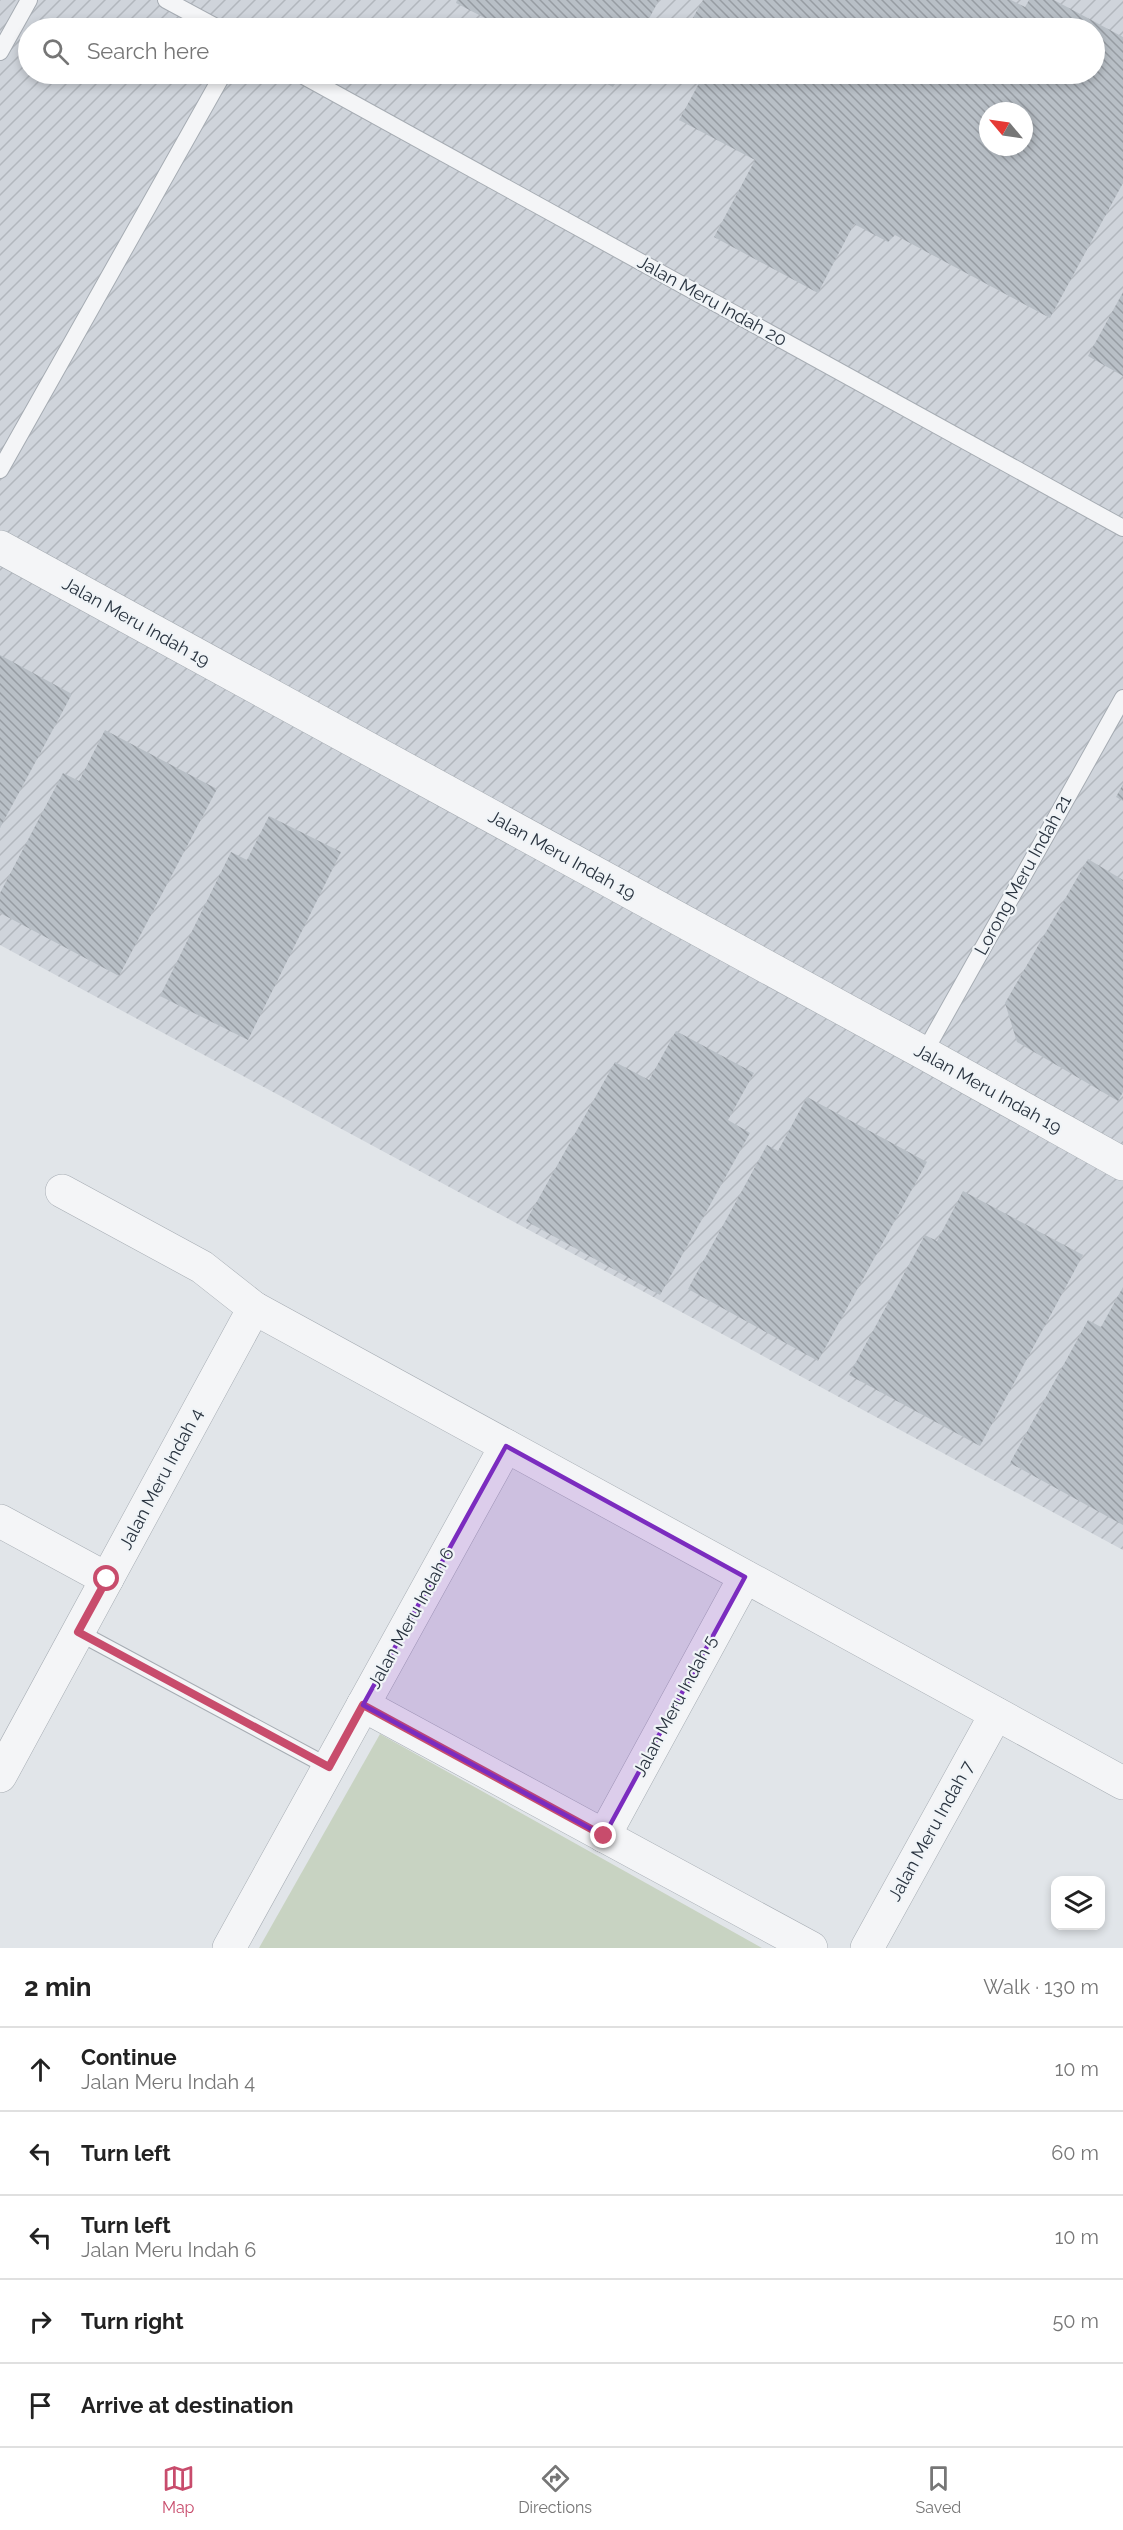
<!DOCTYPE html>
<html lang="en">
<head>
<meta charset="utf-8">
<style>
	:root { --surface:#fff; --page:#f6f6f6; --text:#222; --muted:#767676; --line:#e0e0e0; --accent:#c84c6c }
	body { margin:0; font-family:Raleway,sans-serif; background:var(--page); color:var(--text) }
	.controls { position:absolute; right:18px; bottom:18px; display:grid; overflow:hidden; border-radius:12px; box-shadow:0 3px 9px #0003 }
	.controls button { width:54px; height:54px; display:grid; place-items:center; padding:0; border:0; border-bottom:2px solid var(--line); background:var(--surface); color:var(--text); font:30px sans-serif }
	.compass { position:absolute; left:979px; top:102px; width:54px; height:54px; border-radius:50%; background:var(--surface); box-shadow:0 3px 9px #0003; rotate:299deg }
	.stop { position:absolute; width:18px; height:18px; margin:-14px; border:4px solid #c84c6c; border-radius:50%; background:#fff }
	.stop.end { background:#c84c6c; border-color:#fff; box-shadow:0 2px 6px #0008 }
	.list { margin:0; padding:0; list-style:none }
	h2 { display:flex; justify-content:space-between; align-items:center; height:78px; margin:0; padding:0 24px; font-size:26px }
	h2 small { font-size:20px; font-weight:400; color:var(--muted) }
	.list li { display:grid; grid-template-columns:39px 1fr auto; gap:18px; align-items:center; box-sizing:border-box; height:84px; padding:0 24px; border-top:2px solid var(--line) }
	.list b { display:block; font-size:22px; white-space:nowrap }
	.list p { margin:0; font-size:20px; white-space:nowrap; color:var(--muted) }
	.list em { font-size:20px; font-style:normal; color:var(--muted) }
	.icon { flex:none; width:33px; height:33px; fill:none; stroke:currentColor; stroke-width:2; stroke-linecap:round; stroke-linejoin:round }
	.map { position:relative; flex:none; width:1123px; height:1948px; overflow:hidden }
	.search { position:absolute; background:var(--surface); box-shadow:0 3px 9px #0003; left:18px; right:18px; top:18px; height:66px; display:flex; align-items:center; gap:15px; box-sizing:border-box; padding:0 21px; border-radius:33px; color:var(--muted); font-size:22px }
	.sheet { height:498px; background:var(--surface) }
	nav { display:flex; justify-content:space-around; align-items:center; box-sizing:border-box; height:84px; border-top:2px solid var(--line); background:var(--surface); font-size:16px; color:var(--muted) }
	nav a { display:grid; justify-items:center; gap:3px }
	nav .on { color:var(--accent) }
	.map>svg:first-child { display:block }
	.industrial { fill:url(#industrial-furrows); fill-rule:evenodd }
	.grass { fill:#c8d3c2 }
	.building { fill:url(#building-back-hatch); fill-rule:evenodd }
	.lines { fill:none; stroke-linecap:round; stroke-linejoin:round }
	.lane-casing { stroke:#a6acb3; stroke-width:18 }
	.street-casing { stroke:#a6acb3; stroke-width:34 }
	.lane { stroke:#f4f5f7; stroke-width:16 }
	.street { stroke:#f4f5f7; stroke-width:33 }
	.route { stroke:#c84c6c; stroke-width:8 }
	.marked { fill:#7b2cbf; fill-opacity:0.2; stroke:#7b2cbf; stroke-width:4.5; stroke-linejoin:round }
	.labels { text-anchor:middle; stroke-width:4.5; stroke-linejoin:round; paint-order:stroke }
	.street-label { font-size:18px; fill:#2a3440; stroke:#f0f4f7 }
</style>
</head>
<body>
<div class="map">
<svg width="1123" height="1948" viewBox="0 0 1123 1948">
	<defs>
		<pattern id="industrial-furrows" width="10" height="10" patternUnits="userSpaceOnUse" patternTransform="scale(1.5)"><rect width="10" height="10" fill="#cfd4db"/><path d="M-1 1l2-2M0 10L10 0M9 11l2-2" fill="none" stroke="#b2b7bd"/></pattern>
		<pattern id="building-back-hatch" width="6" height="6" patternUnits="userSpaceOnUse" patternTransform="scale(1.5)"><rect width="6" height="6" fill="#b8bfc6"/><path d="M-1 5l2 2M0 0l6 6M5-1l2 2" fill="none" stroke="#969ca2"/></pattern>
	</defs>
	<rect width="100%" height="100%" fill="#e1e5e9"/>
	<!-- industrial -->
	<path class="industrial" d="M0 0H1123V1550L0 945ZM28 28H1094V74H28ZM988 111H1024V147H988Z"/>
	<!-- grass -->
	<path class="grass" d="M380 1734 762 1948H259Z"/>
	<!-- building -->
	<g class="building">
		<path d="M457 0H659L644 28H504L456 3Z"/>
		<path d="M703 0H1011L1025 7 1029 0H1054L1123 37V183L1050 318 895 235 888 242 854 224 818 293 714 237 755 160 679 120 703 76 698 74H1094V28H687ZM988 111H1024V147H988Z"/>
		<path d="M588 74H620L613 87Z"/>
		<path d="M1123 292V376L1088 356Z"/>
		<path d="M0 655 72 694 0 828Z"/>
		<path d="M105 730 217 789 119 976 0 913V893L63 773 79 781Z"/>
		<path d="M1123 784V801L1116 797Z"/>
		<path d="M269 816 341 852 248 1040 160 996 231 852 247 860Z"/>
		<path d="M1088 859 1123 880V1092L1118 1101 1017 1042 1005 1003Z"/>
		<path d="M676 1031 754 1073 728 1120 750 1133 660 1295 526 1221 615 1062 649 1080Z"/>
		<path d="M807 1097 927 1162 818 1361 688 1289 767 1145 778 1151Z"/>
		<path d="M963 1191 1083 1255 980 1446 849 1375 925 1235 937 1241Z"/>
		<path d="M1123 1287V1525L1010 1463 1088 1320 1101 1327Z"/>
	</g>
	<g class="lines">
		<!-- lane casing -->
		<g class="lane-casing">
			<g id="lane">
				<path d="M166 0 218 28"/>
				<path d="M0 52 29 0"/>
				<path d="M300 74 1123 528"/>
				<path d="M0 470 223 74"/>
				<path d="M924 1053 1123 698"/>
				<path d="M78 1632 329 1767"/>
			</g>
		</g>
		<!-- street casing -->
		<g class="street-casing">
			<g id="street">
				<path d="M0 547 924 1053 1123 1164"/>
				<path d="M62 1191 202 1267 254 1308 1123 1783"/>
				<path d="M0 1521 107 1579"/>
				<path d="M363 1705 811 1948"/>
				<path d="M0 1776 254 1308"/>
				<path d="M604 1836 745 1577"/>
				<path d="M229 1948 506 1446"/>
				<path d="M867 1948 996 1714"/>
			</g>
		</g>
		<!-- lane -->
		<use href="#lane" class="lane"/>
		<!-- street -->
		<use href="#street" class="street"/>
	</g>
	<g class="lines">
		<!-- route -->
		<path class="route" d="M107 1579 78 1632 329 1767 363 1705 604 1836"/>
	</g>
	<!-- marked area -->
	<path class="marked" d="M506 1446 745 1577 604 1836 363 1705Z"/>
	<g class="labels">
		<!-- street labels -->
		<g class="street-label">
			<text transform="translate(712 301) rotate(29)" y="6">Jalan Meru Indah 20</text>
			<text transform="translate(136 622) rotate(29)" y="6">Jalan Meru Indah 19</text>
			<text transform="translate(562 855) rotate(29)" y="6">Jalan Meru Indah 19</text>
			<text transform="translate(1023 875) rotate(-61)" y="6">Lorong Meru Indah 21</text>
			<text transform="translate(988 1089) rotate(29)" y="6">Jalan Meru Indah 19</text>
			<text transform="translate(161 1479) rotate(-62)" y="6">Jalan Meru Indah 4</text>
			<text transform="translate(411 1618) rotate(-61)" y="6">Jalan Meru Indah 6</text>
			<text transform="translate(675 1706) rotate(-62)" y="6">Jalan Meru Indah 5</text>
			<text transform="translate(931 1831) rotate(-61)" y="6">Jalan Meru Indah 7</text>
		</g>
	</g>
</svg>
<div class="controls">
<button><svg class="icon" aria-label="layers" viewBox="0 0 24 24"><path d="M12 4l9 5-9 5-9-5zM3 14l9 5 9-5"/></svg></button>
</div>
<svg class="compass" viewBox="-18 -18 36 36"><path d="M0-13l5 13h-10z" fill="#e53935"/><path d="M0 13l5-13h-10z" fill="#767676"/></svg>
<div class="stop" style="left:107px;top:1579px"></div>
<div class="stop end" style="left:604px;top:1836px"></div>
<div class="search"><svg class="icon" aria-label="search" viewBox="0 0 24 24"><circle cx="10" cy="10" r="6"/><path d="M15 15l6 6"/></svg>Search here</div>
</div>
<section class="sheet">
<h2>2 min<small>Walk · 130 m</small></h2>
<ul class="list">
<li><svg class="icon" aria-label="ahead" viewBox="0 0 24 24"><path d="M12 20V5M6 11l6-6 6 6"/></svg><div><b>Continue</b><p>Jalan Meru Indah 4</p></div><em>10 m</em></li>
<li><svg class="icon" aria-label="left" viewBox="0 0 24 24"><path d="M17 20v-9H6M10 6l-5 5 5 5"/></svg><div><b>Turn left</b></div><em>60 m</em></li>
<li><svg class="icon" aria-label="left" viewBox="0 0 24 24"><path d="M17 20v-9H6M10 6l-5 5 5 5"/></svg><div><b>Turn left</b><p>Jalan Meru Indah 6</p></div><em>10 m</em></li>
<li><svg class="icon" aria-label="right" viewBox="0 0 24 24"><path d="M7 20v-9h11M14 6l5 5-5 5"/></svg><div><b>Turn right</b></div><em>50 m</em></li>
<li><svg class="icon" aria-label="arrive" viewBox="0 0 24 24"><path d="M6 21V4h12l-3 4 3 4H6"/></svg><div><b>Arrive at destination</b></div></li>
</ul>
</section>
<nav>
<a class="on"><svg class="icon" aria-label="map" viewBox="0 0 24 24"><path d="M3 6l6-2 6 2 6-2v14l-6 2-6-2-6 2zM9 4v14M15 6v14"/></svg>Map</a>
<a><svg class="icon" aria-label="directions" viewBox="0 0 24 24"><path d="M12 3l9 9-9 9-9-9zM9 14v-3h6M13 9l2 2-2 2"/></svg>Directions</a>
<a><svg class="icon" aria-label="saved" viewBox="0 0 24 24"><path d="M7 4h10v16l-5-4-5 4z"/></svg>Saved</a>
</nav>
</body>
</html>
